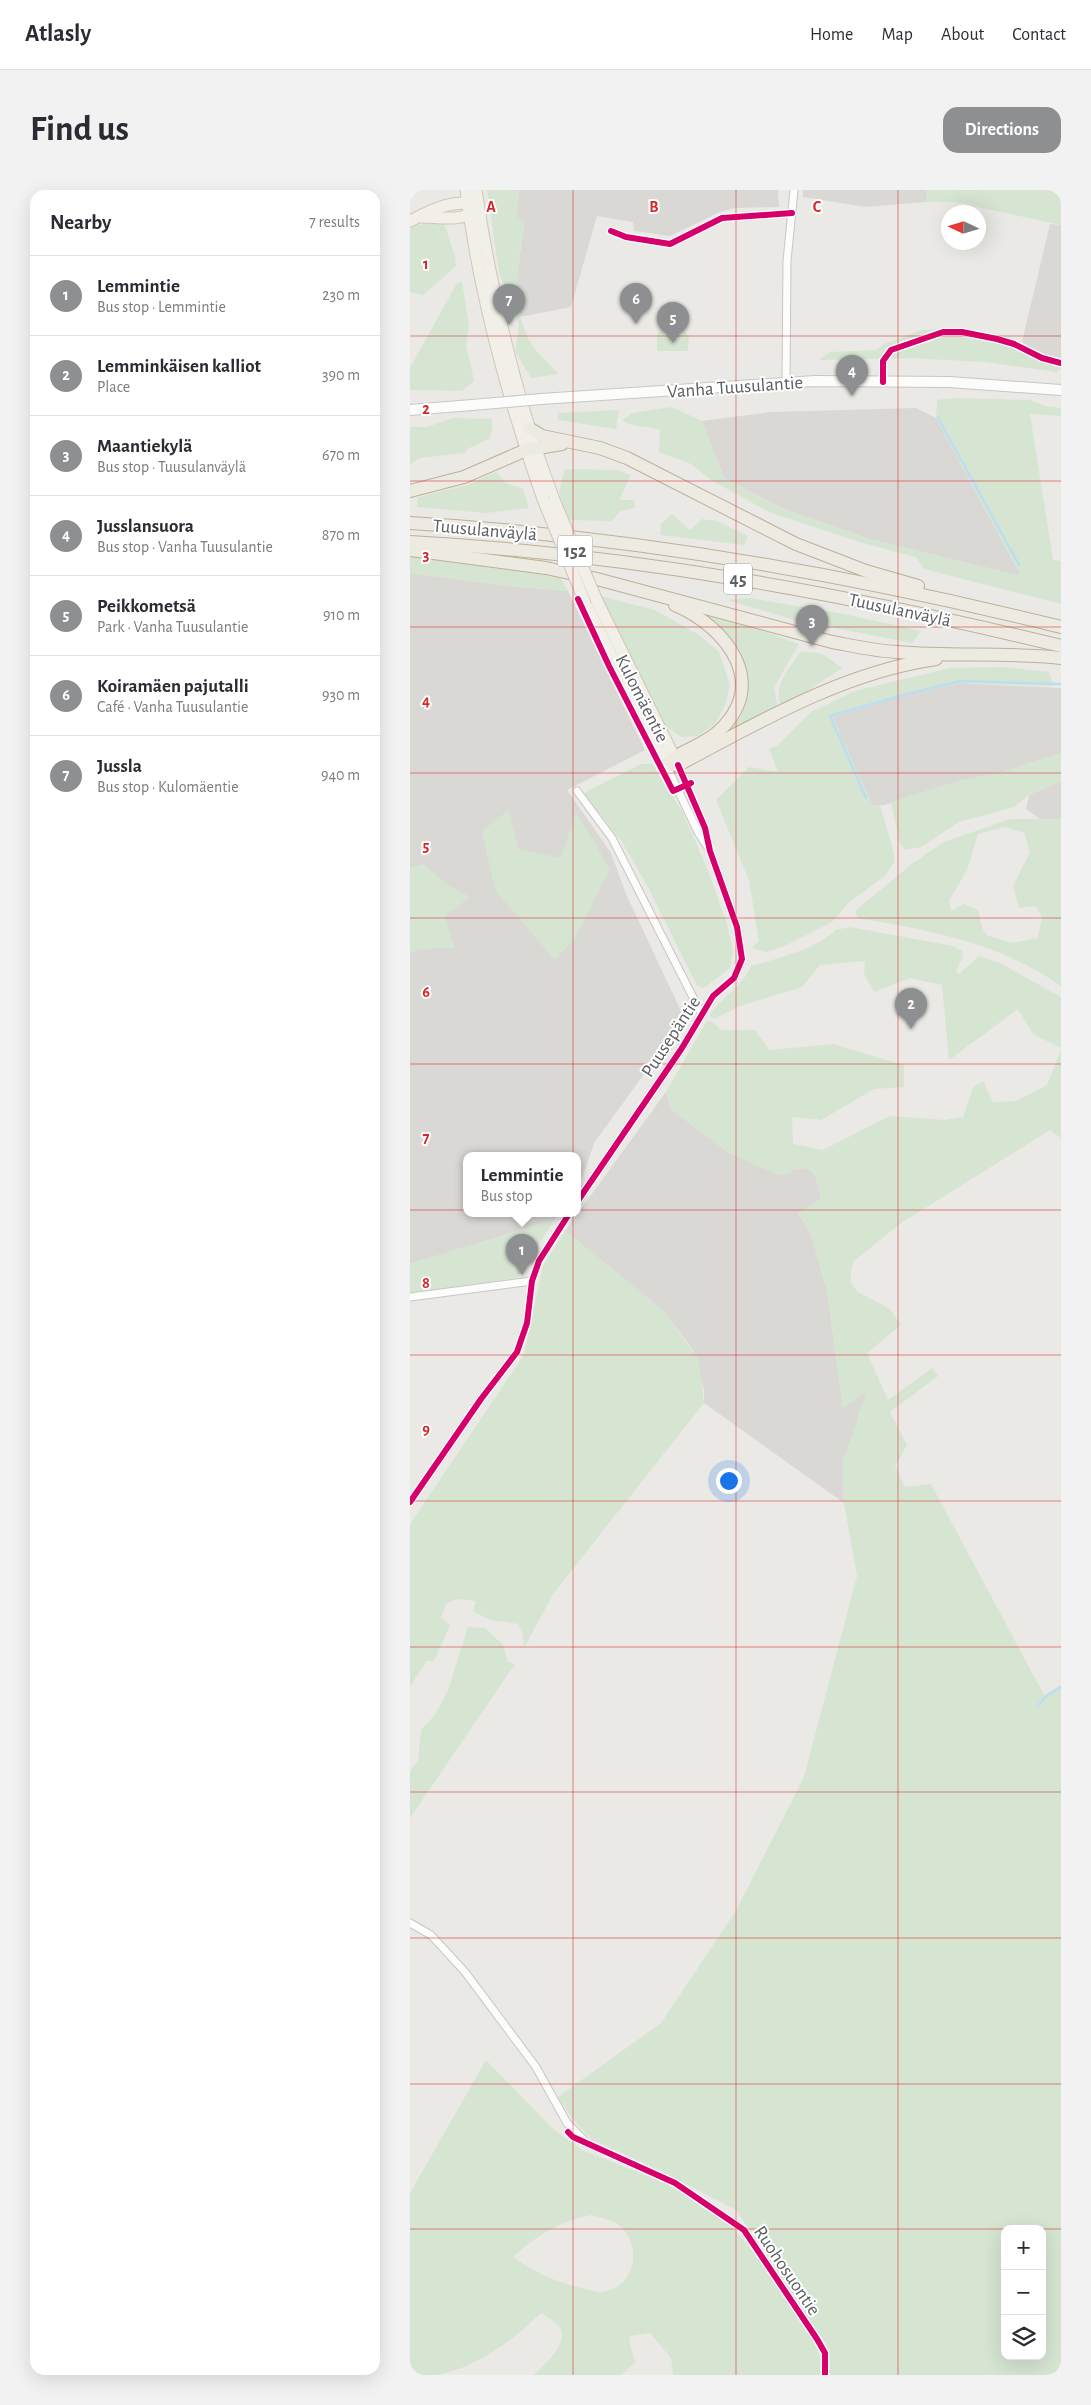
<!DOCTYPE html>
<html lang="en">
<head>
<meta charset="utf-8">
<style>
	:root { --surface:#fff; --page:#f2f2f3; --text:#2b2b33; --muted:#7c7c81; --line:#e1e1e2; --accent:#8d8f90 }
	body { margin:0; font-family:"Alegreya Sans",sans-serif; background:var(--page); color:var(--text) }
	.controls { position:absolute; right:15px; bottom:15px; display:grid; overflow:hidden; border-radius:10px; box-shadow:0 5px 20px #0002 }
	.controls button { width:45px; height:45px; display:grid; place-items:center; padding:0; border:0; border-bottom:1px solid var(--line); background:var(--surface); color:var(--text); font:25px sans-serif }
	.compass { position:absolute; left:531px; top:15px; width:45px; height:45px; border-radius:50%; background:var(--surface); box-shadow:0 5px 20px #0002; rotate:274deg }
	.you { position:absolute; left:318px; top:1290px; width:18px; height:18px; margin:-12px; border:4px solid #fff; border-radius:50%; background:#1a73e8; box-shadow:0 0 0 8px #1a73e833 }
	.badge { display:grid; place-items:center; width:32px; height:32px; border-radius:50%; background:var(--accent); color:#fff; font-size:16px; font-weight:700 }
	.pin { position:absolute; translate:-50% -41px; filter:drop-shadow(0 1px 2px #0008) }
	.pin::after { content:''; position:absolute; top:26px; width:18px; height:15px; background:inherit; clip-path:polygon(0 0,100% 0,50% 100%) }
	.popup { position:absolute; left:53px; top:962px; width:118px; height:65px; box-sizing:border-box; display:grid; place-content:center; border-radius:10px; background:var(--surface); filter:drop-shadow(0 1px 4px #0005); font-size:16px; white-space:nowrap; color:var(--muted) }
	.popup b { font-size:19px; color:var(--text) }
	.popup::after { content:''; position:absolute; left:50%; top:100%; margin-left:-10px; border:10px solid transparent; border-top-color:var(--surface) }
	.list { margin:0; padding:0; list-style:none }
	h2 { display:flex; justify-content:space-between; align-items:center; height:65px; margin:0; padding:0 20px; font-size:21px }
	h2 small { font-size:16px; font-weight:400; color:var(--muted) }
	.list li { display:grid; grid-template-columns:32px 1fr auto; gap:15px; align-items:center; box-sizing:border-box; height:80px; padding:0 20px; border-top:1px solid var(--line) }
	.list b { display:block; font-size:19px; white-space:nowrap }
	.list p { margin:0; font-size:16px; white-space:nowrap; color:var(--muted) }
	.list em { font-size:16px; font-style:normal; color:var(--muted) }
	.icon { flex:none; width:28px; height:28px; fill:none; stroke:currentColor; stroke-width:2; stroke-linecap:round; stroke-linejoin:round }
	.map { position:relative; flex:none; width:651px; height:2185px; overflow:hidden; border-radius:15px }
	header { display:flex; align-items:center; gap:30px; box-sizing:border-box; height:70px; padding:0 25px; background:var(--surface); border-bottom:1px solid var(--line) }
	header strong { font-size:24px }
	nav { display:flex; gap:28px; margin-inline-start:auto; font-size:18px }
	.intro { display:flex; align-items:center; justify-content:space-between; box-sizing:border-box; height:120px; padding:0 30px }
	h1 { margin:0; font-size:35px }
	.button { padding:12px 22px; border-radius:15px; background:var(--accent); color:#fff; font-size:18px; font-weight:700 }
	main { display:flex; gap:30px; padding:0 30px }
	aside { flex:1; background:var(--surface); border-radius:15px; box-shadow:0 5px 20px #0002 }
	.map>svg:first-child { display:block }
	.industrial { fill:#dad8d5 }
	.green { fill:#d5e5d2; fill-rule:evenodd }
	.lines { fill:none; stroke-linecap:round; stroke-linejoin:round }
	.stream { stroke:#bdddf0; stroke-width:2.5 }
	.minor-casing { stroke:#c7c7c7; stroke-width:9 }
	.secondary-casing { stroke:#c7c7c6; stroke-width:12 }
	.primary-casing { stroke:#d0c7b5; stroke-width:13 }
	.motorway-casing { stroke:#bdb096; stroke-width:14 }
	.minor { stroke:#fcfcfb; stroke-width:7 }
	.secondary { stroke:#fcfcfb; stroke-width:10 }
	.primary { stroke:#f1efe8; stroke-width:11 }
	.motorway { stroke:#edeae2; stroke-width:12 }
	.secondary-bridge-casing { stroke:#c7c7c6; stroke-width:12; stroke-linecap:butt }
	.primary-bridge-casing { stroke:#d0c7b5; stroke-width:13; stroke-linecap:butt }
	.secondary-bridge { stroke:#fcfcfb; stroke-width:10 }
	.primary-bridge { stroke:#f1efe8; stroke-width:11 }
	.cycleway-casing { stroke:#fff; stroke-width:9 }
	.cycleway { stroke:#d6006c; stroke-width:6 }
	.grid { fill:none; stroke:#d62828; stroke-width:1; stroke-opacity:0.55 }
	.labels { text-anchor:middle; stroke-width:4; stroke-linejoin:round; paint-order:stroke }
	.shield { fill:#fff; stroke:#8c8e91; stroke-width:1 }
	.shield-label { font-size:18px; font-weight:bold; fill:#5b5e62 }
	.street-label { font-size:19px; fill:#5b5e62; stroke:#fff }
	.grid-label { font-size:16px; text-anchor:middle; font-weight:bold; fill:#d62828; stroke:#fff; stroke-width:4; stroke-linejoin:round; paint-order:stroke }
</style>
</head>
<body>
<header>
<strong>Atlasly</strong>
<nav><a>Home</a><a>Map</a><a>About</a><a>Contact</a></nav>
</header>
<div class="intro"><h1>Find us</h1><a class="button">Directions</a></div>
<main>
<aside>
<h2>Nearby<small>7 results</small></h2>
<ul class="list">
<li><span class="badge">1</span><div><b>Lemmintie</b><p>Bus stop · Lemmintie</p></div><em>230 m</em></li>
<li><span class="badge">2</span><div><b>Lemminkäisen kalliot</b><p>Place</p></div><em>390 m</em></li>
<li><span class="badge">3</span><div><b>Maantiekylä</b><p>Bus stop · Tuusulanväylä</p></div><em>670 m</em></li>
<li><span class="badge">4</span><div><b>Jusslansuora</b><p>Bus stop · Vanha Tuusulantie</p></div><em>870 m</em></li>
<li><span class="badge">5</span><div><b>Peikkometsä</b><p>Park · Vanha Tuusulantie</p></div><em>910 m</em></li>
<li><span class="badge">6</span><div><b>Koiramäen pajutalli</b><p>Café · Vanha Tuusulantie</p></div><em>930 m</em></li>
<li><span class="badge">7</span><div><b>Jussla</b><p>Bus stop · Kulomäentie</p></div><em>940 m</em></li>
</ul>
</aside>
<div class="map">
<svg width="651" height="2185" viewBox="0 0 651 2185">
	<rect width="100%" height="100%" fill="#eae9e5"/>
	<!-- industrial -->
	<g class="industrial">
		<path d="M109 0H368L369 17 324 18 310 22 260 46 224 41 223 32 187 26 161 117 110 127 106 94 114 34 106 27Z"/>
		<path d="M393 0H516V12L456 17 393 7Z"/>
		<path d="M640 34 651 35V170L635 165 612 152Z"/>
		<path d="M506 218 526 228 611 386 459 349 369 317 314 288 292 231 361 222Z"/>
		<path d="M0 383 98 396 158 401 235 560 157 600 201 663 216 704 271 821 269 836 184 953 173 986 167 995V966H57V1024H148L144 1030 0 1074Z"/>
		<path d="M549 493 651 498V563L586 584 548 591 474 615H462L422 527 496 505Z"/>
		<path d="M651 591V629H630L616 619 619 605Z"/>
		<path d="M256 902 261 919 319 963 377 984 385 979 396 978 405 984 411 1007 407 1012 388 1023 401 1044 417 1100 433 1218 456 1201 455 1211 448 1224V1230L433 1271 434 1313 294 1213V1200L283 1160 255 1122 155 1041Z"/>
	</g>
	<!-- green -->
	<g class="green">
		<path d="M77 0H109L106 27 114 34C108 72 101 111 118 148 124 161 139 173 148 184L121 188 105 161 109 135 89 82Z"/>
		<path d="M516 0H651V35L545 12H516Z"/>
		<path d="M26 31 34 33 45 66 46 76 13 105 0 102V37Z"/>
		<path d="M52 92 59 136 56 155 64 191 52 201 0 200V178L47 93Z"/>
		<path d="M263 131 279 146 278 161H247V144Z"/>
		<path d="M544 139 597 146 635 165 651 170V179L646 182 575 172 496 168 409 170 420 162 466 160 474 154 512 140Z"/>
		<path d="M544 208 620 210 635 216 651 218V226L620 224 643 370 651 371V414L514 379 506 367 456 354 361 323 301 290 281 274 249 262 250 240C237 235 224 239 212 230L222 223 262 217 292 231 314 288 369 317 459 349 611 386 526 228 527 210Z"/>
		<path d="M209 220 206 239 148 230V223Z"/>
		<path d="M43 228 82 229V239L79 249 57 259 55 263 10 268 0 274V237H17Z"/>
		<path d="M155 279 207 280 221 285 209 310H224L225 318 210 321 202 331 158 330 149 302Z"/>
		<path d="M86 282 96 293 113 299 119 318 76 323 7 317 8 307 57 295Z"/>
		<path d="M262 324 280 340 292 329 307 331 338 346 334 355 250 345 251 334Z"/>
		<path d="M0 365 150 387 158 401 98 396 0 383Z"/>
		<path d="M190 406 245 420 289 445 309 462 320 495 315 515 305 534 288 546 271 547 253 534Z"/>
		<path d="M340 408 434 424 511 441 502 453 389 431 317 410Z"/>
		<path d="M282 420 330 433 389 454 364 497 368 520 313 549 333 484Z"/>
		<path d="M390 462 411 463 432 478 388 507 370 514C364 493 380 479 390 462Z"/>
		<path d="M593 477 639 482 643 496 549 493 496 505 423 527 462 615H470L484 663V672L475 686 438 713 422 732 375 756 356 762 342 758 349 751 339 690 306 610 339 577 368 582 359 559 368 555 401 522 445 501 540 478Z"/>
		<path d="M651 563V591L619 605 604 617 549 632 511 657 495 660 489 652 481 612 548 591 586 584Z"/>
		<path d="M231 574H242L272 621 297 678 317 734 323 761 320 778 294 798 287 796 238 697 212 652 175 604 177 601Z"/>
		<path d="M99 620 108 659 151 668 166 622 200 679 166 747 145 770 85 700 72 641Z"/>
		<path d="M600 629H651V796C588 752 522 741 448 728L445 722 452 715 503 673 534 652ZM595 637 614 643 620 662 603 696 609 718 625 716 632 727 628 748 601 753 576 745 571 735 568 720 554 714 541 721 539 711 557 680 568 644Z"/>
		<path d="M13 674 38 695 60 707 35 726 45 758 9 759 0 763V678Z"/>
		<path d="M440 737 543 756 552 761 553 766 546 781 549 784 569 766 590 773 651 807V858L623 844 608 819 539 870 532 795 500 788 464 802 454 784 455 771 410 775 392 797 330 816 304 829 300 825C312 807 333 796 341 776 365 769 408 759 425 740Z"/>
		<path d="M297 831 303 832 311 840H345L359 860 423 854 494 875V897L464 899 411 930 382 927 383 954 413 960 480 926 534 930 553 927 563 898 573 891 583 912 606 911 637 895 651 860V948L640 940 491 1033 444 1071 441 1080V1093L448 1102 480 1119 491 1135 457 1163 478 1210 522 1178 528 1186 480 1222 497 1255 485 1276 495 1297 521 1294 634 1505 651 1495V2185H419L416 2154 326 2020 251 1981 181 1949 161 1927 148 1907 251 1833 326 1721 394 1587 447 1386 434 1313 433 1271 448 1230C447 1220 455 1212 456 1202L433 1218 417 1100 401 1044 388 1022 407 1012 411 1007 405 984 396 978 385 979 377 984 368 985 319 963 261 919 256 902ZM595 2039H632V2166H595Z"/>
		<path d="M144 1030 107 1088 0 1104V1074Z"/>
		<path d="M155 1041 255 1122 289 1170 294 1213 143 1404 114 1458 113 1444 108 1434 80 1430 63 1421 66 1411 46 1409 36 1414 31 1428 40 1435 24 1471H17L0 1496V1334L114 1165 133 1076Z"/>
		<path d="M58 1437 75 1438 93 1455 98 1472 105 1474 0 1628V1581L8 1571 11 1540 24 1526 38 1501Z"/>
		<path d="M76 1870 143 1939 172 1960 255 1993 317 2031 341 2059 402 2149 412 2169 411 2185H263L261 2168 240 2143 219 2146 221 2159 226 2172 211 2185H124C133 2175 159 2155 150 2138 147 2132 137 2127 131 2123 103 2150 67 2177 27 2185 19 2185 8 2185 0 2185V2003ZM182 2025C190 2028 204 2030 210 2036 235 2059 223 2103 187 2102 181 2101 174 2099 168 2097 143 2091 124 2082 103 2067 126 2046 151 2030 182 2025Z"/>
	</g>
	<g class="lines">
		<!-- stream -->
		<g class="stream">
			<path d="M528 228 609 375"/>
			<path d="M456 608 420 526 497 504 550 491 651 494"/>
			<path d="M628 1516 635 1507 651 1497"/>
		</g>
		<!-- minor casing -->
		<g class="minor-casing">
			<g id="minor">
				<path d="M201 41 216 47 260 54 312 28 382 23"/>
				<path d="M376 192 377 71 384 0"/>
				<path d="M473 192V171L481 160 533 142H552L587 149 604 154 632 168 651 173"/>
				<path d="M256 575 288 642 297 656"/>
				<path d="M167 601 202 648 292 825"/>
				<path d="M167 1012 272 858 303 806 324 788 332 769 327 737 300 661 295 638 268 575"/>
				<path d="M0 1107 122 1091"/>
				<path d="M0 1312 71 1209 107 1162 117 1133 122 1091 129 1071 159 1024"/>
				<path d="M0 1733 21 1745 55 1782 126 1877 157 1933 173 1949"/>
				<path d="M158 1942 163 1947 265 1993 334 2040 407 2149 415 2163V2185"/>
			</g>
		</g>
		<!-- secondary casing -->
		<g class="secondary-casing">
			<g id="secondary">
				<path d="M131 209 405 191 539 192 651 200"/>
				<path d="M0 220 74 214"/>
			</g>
		</g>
		<!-- primary casing -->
		<g class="primary-casing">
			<g id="primary">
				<path d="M56 0C69 106 98 209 133 309"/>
				<path d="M66 0C82 106 106 209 144 310"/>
				<path d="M12 27C28 27 52 32 65 21"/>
				<path d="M0 31C18 22 45 7 64 16"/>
				<path d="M174 410 256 575"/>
				<path d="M187 411 268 575"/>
			</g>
		</g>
		<!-- motorway casing -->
		<g class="motorway-casing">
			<g id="motorway">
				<path d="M119 238 132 246 190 258 217 268 386 354 456 381 508 396"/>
				<path d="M0 301 54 287 116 260 152 254"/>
				<path d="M0 333C220 346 437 384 651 437"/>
				<path d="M0 352C220 364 437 404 651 456"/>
				<path d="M0 360 136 378 187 389 422 452C444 456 465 461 487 462 541 467 596 462 651 468"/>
				<path d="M256 575H268C349 532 434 482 526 469"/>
				<path d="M256 575C271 559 294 556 310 540 360 492 315 436 265 415"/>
			</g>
		</g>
		<!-- minor -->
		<use href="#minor" class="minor"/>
		<!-- secondary -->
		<use href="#secondary" class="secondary"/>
		<!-- primary -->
		<use href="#primary" class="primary"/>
		<!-- motorway -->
		<use href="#motorway" class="motorway"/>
		<!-- secondary-bridge casing -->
		<g class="secondary-bridge-casing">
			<path id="secondary-bridge" d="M74 214 131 209"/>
		</g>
		<!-- primary-bridge casing -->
		<g class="primary-bridge-casing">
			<g id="primary-bridge">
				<path d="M133 309 174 410"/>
				<path d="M144 310 187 411"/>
			</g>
		</g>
		<!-- secondary-bridge -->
		<use href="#secondary-bridge" class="secondary-bridge"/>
		<!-- primary-bridge -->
		<use href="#primary-bridge" class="primary-bridge"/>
		<!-- cycleway casing -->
		<g class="cycleway-casing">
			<g id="cycleway">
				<path d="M201 41 216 47 260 54 312 28 382 23"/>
				<path d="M473 192V171L481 160 533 142H552L587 149 604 154 632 168 651 173"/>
				<path d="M168 409 199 476 263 601 281 593"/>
				<path d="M167 1012 272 858 303 806 324 788 332 769 327 737 300 661 295 638 268 575"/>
				<path d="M0 1312 71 1209 107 1162 117 1133 122 1091 129 1071 159 1024"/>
				<path d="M158 1942 163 1947 265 1993 334 2040 407 2149 415 2163V2185"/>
			</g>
		</g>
		<!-- cycleway -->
		<use href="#cycleway" class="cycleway"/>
	</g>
	<!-- grid -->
	<path class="grid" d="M163 0V2185M326 0V2185M488 0V2185M0 146H651M0 291H651M0 437H651M0 583H651M0 728H651M0 874H651M0 1020H651M0 1165H651M0 1311H651M0 1457H651M0 1602H651M0 1748H651M0 1894H651M0 2039H595M632 2039H651"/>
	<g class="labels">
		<!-- shield labels -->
		<g class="shield">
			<rect x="147.5" y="345.5" width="35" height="31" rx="4"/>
			<rect x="314" y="373.5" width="28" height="31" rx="4"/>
		</g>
		<g class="shield-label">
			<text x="165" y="367">152</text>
			<text x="328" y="395">45</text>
		</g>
		<!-- street labels -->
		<g class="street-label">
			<text transform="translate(325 196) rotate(-4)" y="7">Vanha Tuusulantie</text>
			<text transform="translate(75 339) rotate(5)" y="7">Tuusulanväylä</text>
			<text transform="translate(490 419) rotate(12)" y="7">Tuusulanväylä</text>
			<text transform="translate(233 508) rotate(63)" y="7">Kulomäentie</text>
			<text transform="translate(260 846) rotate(-57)" y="7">Puusepäntie</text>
			<text transform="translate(378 2080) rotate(56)" y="7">Ruohosuontie</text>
		</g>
	</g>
	<g class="grid-label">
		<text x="81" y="22">A</text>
		<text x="244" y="22">B</text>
		<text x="407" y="22">C</text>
		<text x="16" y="79">1</text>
		<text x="16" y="224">2</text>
		<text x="16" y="370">3</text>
		<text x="16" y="516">4</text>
		<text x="16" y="661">5</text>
		<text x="16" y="807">6</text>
		<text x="16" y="953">7</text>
		<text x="16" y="1098">8</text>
		<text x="16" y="1244">9</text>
	</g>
</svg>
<div class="controls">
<button>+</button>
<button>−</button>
<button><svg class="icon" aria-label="layers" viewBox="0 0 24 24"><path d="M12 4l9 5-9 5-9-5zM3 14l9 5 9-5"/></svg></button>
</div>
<svg class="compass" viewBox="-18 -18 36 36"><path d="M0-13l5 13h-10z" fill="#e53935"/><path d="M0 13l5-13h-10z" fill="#7c7c81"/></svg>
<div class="you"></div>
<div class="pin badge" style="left:112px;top:1085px">1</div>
<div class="popup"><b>Lemmintie</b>Bus stop</div>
<div class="pin badge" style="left:501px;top:839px">2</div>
<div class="pin badge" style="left:402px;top:456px">3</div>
<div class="pin badge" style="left:442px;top:206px">4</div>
<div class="pin badge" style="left:263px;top:153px">5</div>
<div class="pin badge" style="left:226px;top:134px">6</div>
<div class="pin badge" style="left:99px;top:135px">7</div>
</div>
</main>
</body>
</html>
